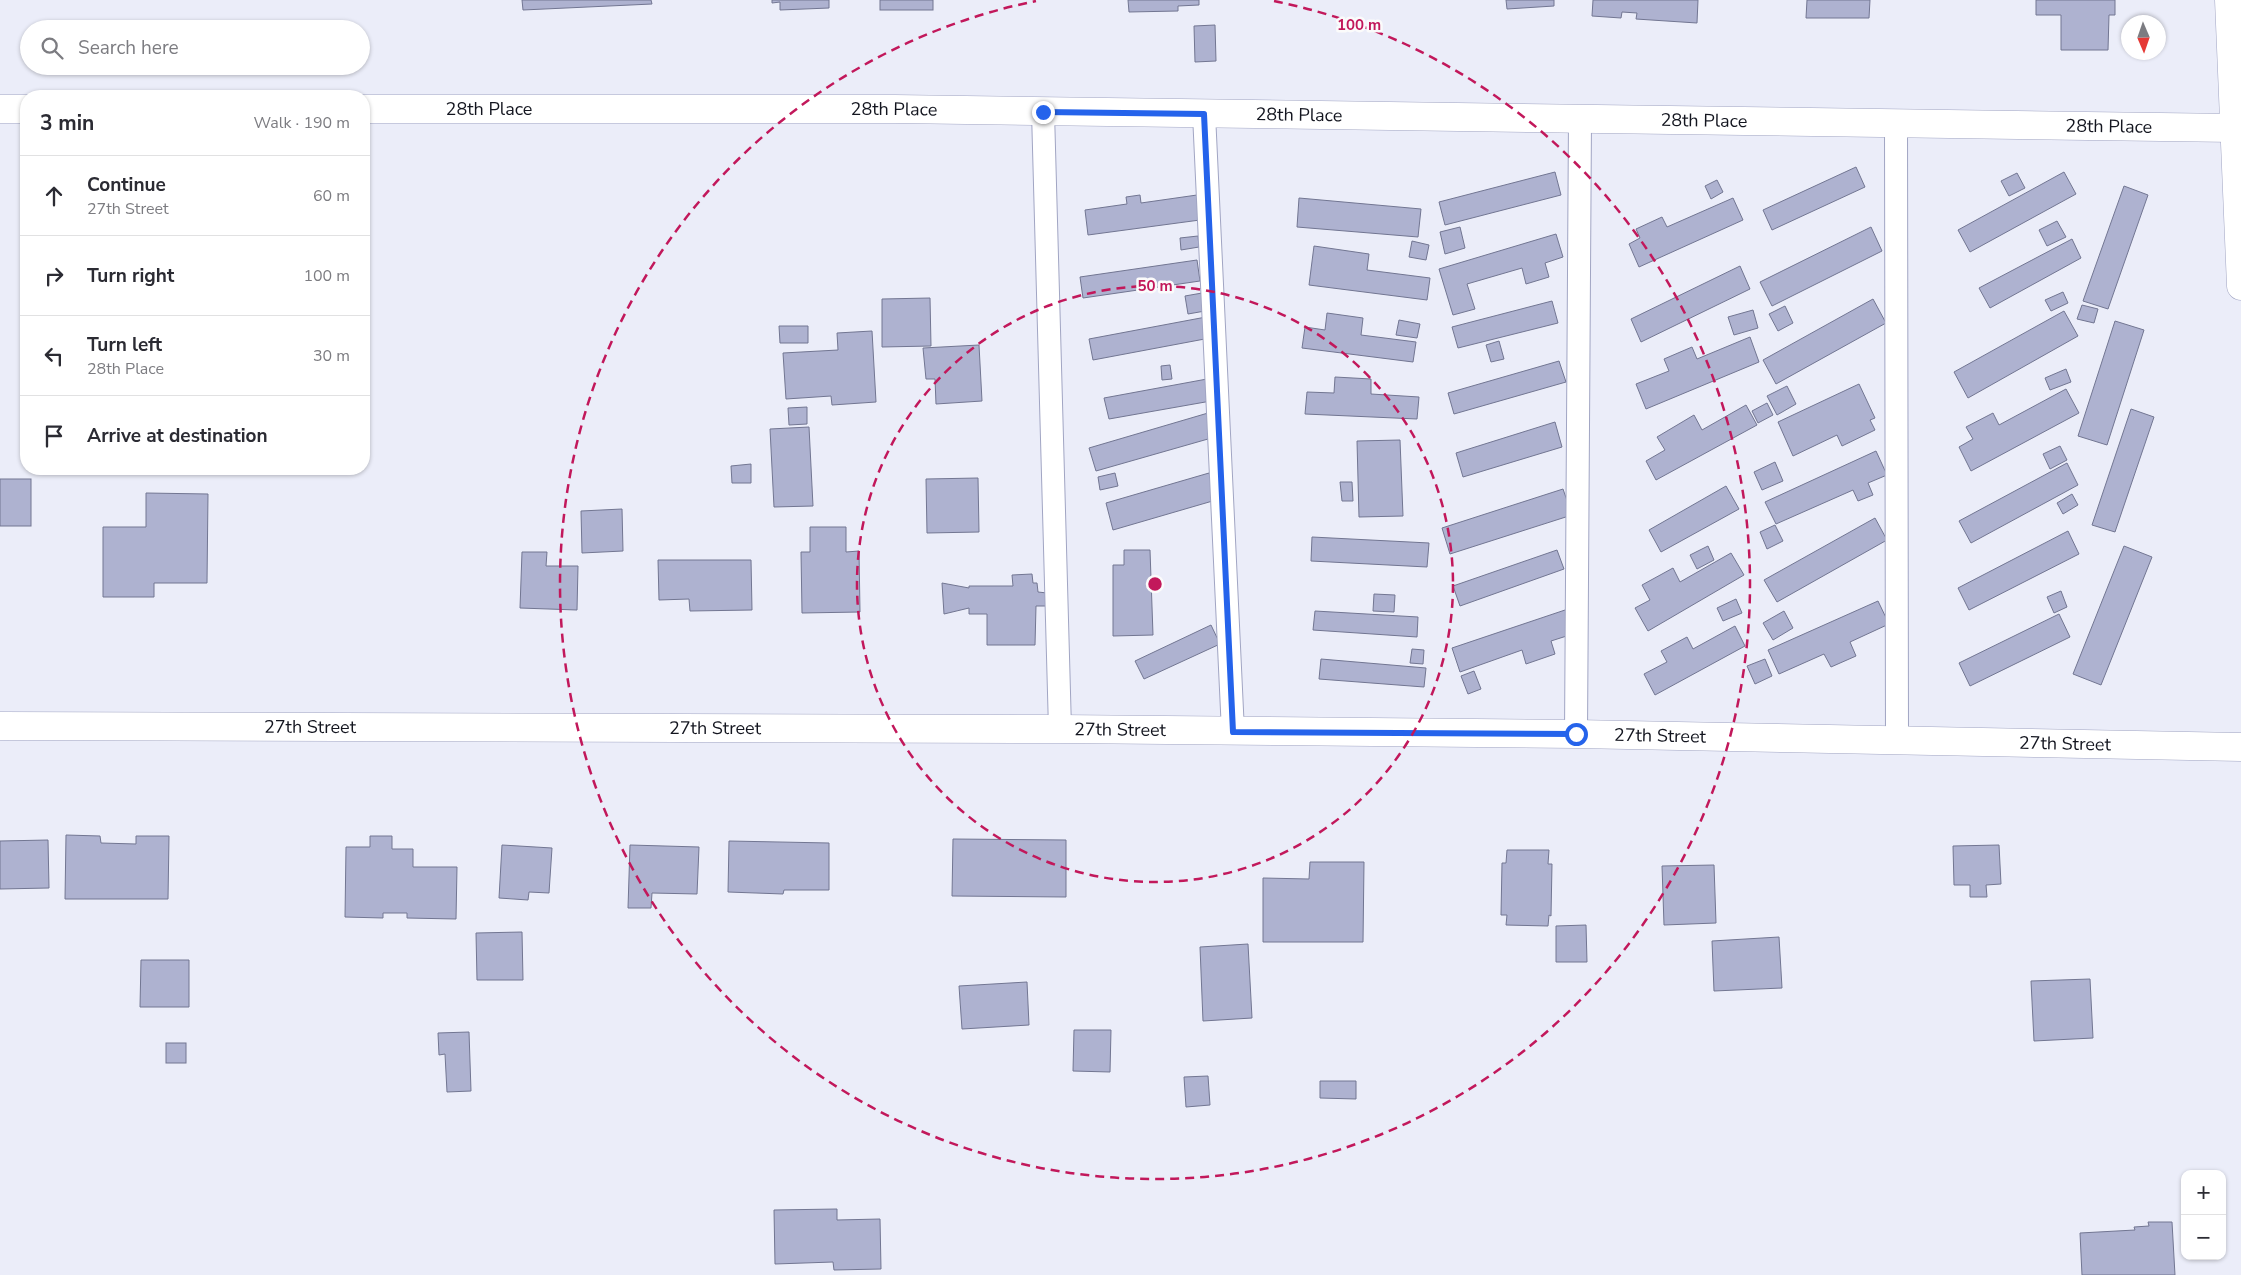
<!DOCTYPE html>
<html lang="en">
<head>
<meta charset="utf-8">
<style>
	:root { --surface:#fff; --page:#f2f2f3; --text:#2b2b33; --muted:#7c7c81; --line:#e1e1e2 }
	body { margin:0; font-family:"Nunito Sans",sans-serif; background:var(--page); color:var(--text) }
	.controls { position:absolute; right:15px; bottom:15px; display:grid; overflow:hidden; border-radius:10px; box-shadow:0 1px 4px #0004 }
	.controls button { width:45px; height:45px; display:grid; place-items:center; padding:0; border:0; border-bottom:1px solid var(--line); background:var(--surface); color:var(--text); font:25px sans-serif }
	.compass { position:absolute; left:2121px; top:15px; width:45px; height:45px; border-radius:50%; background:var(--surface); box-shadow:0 1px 4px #0004; rotate:178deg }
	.stop { position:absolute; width:15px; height:15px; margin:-11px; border:4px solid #2563eb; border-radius:50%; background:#fff }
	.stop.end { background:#2563eb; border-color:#fff; box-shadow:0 1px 5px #0008 }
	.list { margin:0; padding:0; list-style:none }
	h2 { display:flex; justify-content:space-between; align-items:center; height:65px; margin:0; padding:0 20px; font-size:21px }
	h2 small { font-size:16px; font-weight:400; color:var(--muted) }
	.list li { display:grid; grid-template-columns:32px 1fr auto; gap:15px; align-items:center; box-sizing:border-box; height:80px; padding:0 20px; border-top:1px solid var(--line) }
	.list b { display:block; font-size:19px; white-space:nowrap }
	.list p { margin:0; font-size:16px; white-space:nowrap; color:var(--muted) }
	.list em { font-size:16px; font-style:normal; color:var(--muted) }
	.icon { flex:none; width:28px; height:28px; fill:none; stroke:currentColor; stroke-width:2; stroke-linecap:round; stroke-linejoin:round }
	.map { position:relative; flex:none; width:2241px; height:1275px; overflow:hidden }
	.search { position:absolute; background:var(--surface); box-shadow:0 1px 4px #0004; left:20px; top:20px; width:350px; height:55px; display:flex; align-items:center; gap:12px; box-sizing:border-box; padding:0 18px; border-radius:28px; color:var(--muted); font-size:19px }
	.panel { position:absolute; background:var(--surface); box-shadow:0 1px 4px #0004; left:20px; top:90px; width:350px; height:385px; border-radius:20px }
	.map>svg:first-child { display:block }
	.building { fill:#aeb2d0; stroke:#727692 }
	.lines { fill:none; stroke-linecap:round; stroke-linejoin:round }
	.lane-casing { stroke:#a1a5c3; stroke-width:24 }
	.street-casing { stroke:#a1a5c3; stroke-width:29 }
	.secondary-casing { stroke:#a1a5c3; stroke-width:29 }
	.lane { stroke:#fff; stroke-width:22 }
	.street { stroke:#fff; stroke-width:28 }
	.secondary { stroke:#fff; stroke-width:28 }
	.route { stroke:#2563eb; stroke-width:6 }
	.ring { fill:none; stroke:#c2185b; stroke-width:2.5; stroke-dasharray:9 6 }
	.labels { text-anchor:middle; stroke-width:5; stroke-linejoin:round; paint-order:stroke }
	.street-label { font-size:18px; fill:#13151f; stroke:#fbfbfb }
	.centre { fill:#c2185b; stroke:#fbfbfb; stroke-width:2.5 }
	.ring-label { font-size:15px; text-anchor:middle; font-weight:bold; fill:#c2185b; stroke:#fbfbfb; stroke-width:5; stroke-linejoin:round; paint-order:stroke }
</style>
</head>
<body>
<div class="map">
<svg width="2241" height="1275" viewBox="0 0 2241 1275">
	<rect width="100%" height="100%" fill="#ebedf9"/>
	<!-- building -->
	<g class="building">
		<path d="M522 0H651L652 4 523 10Z"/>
		<path d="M772 0H829V8L780 10V2L772 3Z"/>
		<rect x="880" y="0" width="53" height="10"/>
		<path d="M1128 0H1199V5L1178 6V11L1129 12Z"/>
		<path d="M1506 0H1554V6L1507 9Z"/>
		<path d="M1593 0H1698L1697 23 1636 19 1637 13 1622 12 1621 18 1592 16Z"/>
		<path d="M1807 0H1870L1869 18H1806Z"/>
		<path d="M2036 0H2115V15H2109L2108 50H2061V15H2036Z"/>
		<path d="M1215 25 1216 61 1195 62 1194 26Z"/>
		<path d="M1856 167 1865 187 1772 230 1763 210Z"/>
		<path d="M1555 172 1561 195 1445 225 1439 202Z"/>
		<path d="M2064 172 2076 194 1970 252 1958 230Z"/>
		<path d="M2017 173 2025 188 2009 196 2001 181Z"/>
		<path d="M1717 180 1723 192 1711 199 1705 186Z"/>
		<path d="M2124 186 2148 195 2108 309 2083 301Z"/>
		<path d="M1140 195 1141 203 1197 195 1200 220 1088 235 1085 210 1127 204 1126 197Z"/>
		<path d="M1299 198 1421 209 1418 237 1297 227Z"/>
		<path d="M1733 198 1743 220 1639 267 1629 244 1640 238 1636 229 1662 217 1667 227Z"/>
		<path d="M2057 221 2066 237 2047 246 2039 230Z"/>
		<path d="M1460 227 1465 248 1445 254 1440 232Z"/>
		<path d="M1871 227 1882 251 1772 306 1760 282Z"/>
		<path d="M1556 234 1563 257 1545 263 1549 277 1526 284 1522 268 1467 284 1475 309 1453 315 1439 269Z"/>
		<path d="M1198 236 1199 247 1181 250 1180 238Z"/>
		<path d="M2072 239 2081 258 1990 308 1979 288Z"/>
		<path d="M1412 241 1429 245 1426 260 1409 257Z"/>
		<path d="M1314 246 1369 254 1367 270 1430 278 1427 300 1309 285Z"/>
		<path d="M1197 260 1200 281 1083 298 1080 277Z"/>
		<path d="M1740 266 1750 289 1641 342 1631 319Z"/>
		<path d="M2063 292 2068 303 2051 311 2045 300Z"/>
		<path d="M1202 293 1205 311 1188 314 1185 296Z"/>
		<path d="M930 298 931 346 882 347V299Z"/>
		<path d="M1873 299 1886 323 1776 384 1763 360Z"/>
		<path d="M1552 301 1558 323 1458 348 1452 327Z"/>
		<path d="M2082 305 2098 309 2094 323 2077 319Z"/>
		<path d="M1785 306 1793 323 1778 331 1769 314Z"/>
		<path d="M1753 310 1758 328 1734 335 1728 317Z"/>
		<path d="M2064 311 2078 336 1968 398 1954 372Z"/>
		<path d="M1327 313 1363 318 1361 335 1416 342 1413 362 1302 348 1305 327 1325 330Z"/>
		<path d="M1206 317 1210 338 1093 360 1089 339Z"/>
		<path d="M1399 320 1420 324 1417 338 1396 335Z"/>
		<path d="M2115 321 2144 330 2107 445 2078 436Z"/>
		<path d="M779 326H808V343H780Z"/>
		<path d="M872 331 876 402 832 405 831 396 786 399 783 353 838 350 837 333Z"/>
		<path d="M1750 337 1759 362 1646 409 1636 384 1669 371 1664 359 1692 347 1697 359Z"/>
		<path d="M1499 341 1504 359 1491 362 1486 345Z"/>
		<path d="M979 345 982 401 936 404 935 379H926L923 348Z"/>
		<path d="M1559 361 1566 382 1454 414 1448 393Z"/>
		<path d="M1170 365 1172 379 1162 380 1161 366Z"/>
		<path d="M2066 369 2071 382 2050 390 2045 378Z"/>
		<path d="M1335 377 1371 379V394L1419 397 1417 419 1305 414 1307 392 1334 393Z"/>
		<path d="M1207 379 1211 401 1109 419 1104 398Z"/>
		<path d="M1859 384 1875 418 1870 420 1875 430 1842 446 1837 435 1793 456 1778 422Z"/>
		<path d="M1787 386 1796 404 1777 415 1767 396Z"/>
		<path d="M2066 389 2079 413 1971 471 1959 447 1973 439 1966 427 1993 413 1999 425Z"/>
		<path d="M1767 403 1773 415 1758 423 1752 411Z"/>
		<path d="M1746 405 1757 425 1656 480 1646 461 1665 450 1657 437 1694 415 1702 430Z"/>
		<path d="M807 407V424L789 425 788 408Z"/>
		<path d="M2131 409 2154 417 2115 532 2092 525Z"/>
		<path d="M1208 413 1215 437 1096 471 1089 448Z"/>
		<path d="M1555 422 1562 447 1463 477 1456 453Z"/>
		<path d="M809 427 813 506 774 507 770 429Z"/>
		<path d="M1400 440 1403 516 1359 517 1357 441Z"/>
		<path d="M2060 446 2067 460 2050 469 2043 454Z"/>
		<path d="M1876 451 1887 475 1868 483 1873 495 1858 501 1853 490 1776 524 1765 502Z"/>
		<path d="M1775 462 1783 481 1762 490 1754 472Z"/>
		<path d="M2067 463 2078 485 1971 543 1959 521Z"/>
		<path d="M751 464V483H732L731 466Z"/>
		<path d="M1115 473 1118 486 1100 490 1098 477Z"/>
		<path d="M1209 473 1216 500 1113 530 1106 503Z"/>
		<path d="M978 478 979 532 927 533 926 479Z"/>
		<rect x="0" y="479" width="31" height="47"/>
		<path d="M1340 482H1352L1353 501H1342Z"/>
		<path d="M1726 486 1739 509 1661 552 1649 530Z"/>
		<path d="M1563 489 1572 515 1450 554 1442 528Z"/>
		<path d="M146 493 208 494 207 583H154V597H103V527H146Z"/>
		<path d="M2072 494 2078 505 2063 514 2057 503Z"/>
		<path d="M622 509 623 551 582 553 581 511Z"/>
		<path d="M1875 518 1887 540 1777 602 1764 580Z"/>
		<path d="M1775 525 1783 541 1767 549 1760 532Z"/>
		<path d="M810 527H846V552L859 551 860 612 802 613 801 552H810Z"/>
		<path d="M2068 531 2079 554 1969 610 1958 588Z"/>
		<path d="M1312 537 1429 543 1427 567 1311 561Z"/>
		<path d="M1708 546 1714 560 1697 569 1690 555Z"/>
		<path d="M2124 546 2152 557 2101 685 2073 674Z"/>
		<path d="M1124 550H1150L1153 635 1113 636V565H1124Z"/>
		<path d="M1557 550 1564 569 1460 606 1453 586Z"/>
		<path d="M522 552H547L546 566H578L577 610 520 608Z"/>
		<path d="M1731 553 1744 575 1648 631 1635 608 1650 600 1642 585 1673 568 1680 582Z"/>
		<path d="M658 560H751L752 610 690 611 689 599 659 600Z"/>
		<path d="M1032 574 1033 583H1037L1038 592 1047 593V606H1036L1035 645H987V614H969V608L944 614 942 583 969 588V586H1013L1012 575Z"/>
		<path d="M2061 591 2067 607 2054 613 2047 597Z"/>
		<path d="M1374 594 1395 595 1394 612 1373 611Z"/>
		<path d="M1736 599 1742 613 1723 621 1717 608Z"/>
		<path d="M1878 601 1889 624 1850 642 1856 656 1831 667 1824 654 1779 674 1768 650Z"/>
		<path d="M1568 609 1576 633 1551 641 1555 654 1526 664 1522 650 1460 672 1452 648Z"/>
		<path d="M1315 611 1418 617 1417 637 1313 630Z"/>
		<path d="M1784 611 1793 628 1773 640 1763 623Z"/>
		<path d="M2059 614 2070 637 1970 686 1959 663Z"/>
		<path d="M1211 625 1220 644 1144 679 1135 661Z"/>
		<path d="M1735 626 1745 646 1655 695 1644 674 1667 662 1661 651 1687 637 1693 649Z"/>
		<path d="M1412 649 1424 650 1423 664 1410 663Z"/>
		<path d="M1321 659 1426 668 1424 687 1319 679Z"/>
		<path d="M1765 659 1772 676 1755 684 1747 666Z"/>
		<path d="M1474 671 1481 689 1468 694 1461 676Z"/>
		<path d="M66 835 100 836 101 843 136 844V836H169L168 899H65Z"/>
		<path d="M370 836H392V849H413V867H457L456 919 407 918V913H383V918L345 917 346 847H370Z"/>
		<path d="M953 839 1066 840V897L952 896Z"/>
		<path d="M48 840 49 888 0 889V841Z"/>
		<path d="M729 841 829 843V890H784L783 894 728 892Z"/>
		<path d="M502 845 552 848 549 893 529 892 528 900 499 898Z"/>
		<path d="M630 845 699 847 697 894 652 893 651 908H628Z"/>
		<path d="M1999 845 2001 884 1986 885 1987 897H1970V885H1954L1953 846Z"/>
		<path d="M1507 850H1549L1548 864H1552L1551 916 1549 915 1548 926 1506 925 1507 915H1501L1502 863H1506Z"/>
		<path d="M1310 862H1364L1363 942H1263V878L1309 879Z"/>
		<path d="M1714 865 1716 923 1664 925 1662 866Z"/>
		<path d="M1586 925 1587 962H1556V926Z"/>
		<path d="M522 932 523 980H477L476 933Z"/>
		<path d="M1779 937 1782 988 1714 991 1712 941Z"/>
		<path d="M1248 944 1252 1018 1203 1021 1200 947Z"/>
		<path d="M141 960H189V1007H140Z"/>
		<path d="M2090 979 2093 1038 2034 1041 2031 981Z"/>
		<path d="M1027 982 1029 1025 962 1029 959 986Z"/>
		<path d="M1074 1030H1111L1110 1072 1073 1071Z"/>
		<path d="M469 1032 471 1091 447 1092 445 1054 439 1055 438 1033Z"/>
		<rect x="166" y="1043" width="20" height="20"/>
		<path d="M1208 1076 1210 1105 1186 1107 1184 1077Z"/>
		<path d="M1320 1081H1356V1099L1320 1098Z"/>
		<path d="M837 1209V1220L880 1219 881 1269 834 1270 833 1262 775 1264 774 1210Z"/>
		<path d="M2148 1222H2172L2175 1275H2082L2080 1233 2135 1230 2134 1227 2149 1226Z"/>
	</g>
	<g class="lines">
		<!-- lane casing -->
		<g class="lane-casing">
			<g id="lane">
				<path d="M1043 112 1060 729"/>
				<path d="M1204 114 1233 732"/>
				<path d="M1896 123 1897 740"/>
				<path d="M1576 734 1580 119"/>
			</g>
		</g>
		<!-- street casing -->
		<g class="street-casing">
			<g id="street">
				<path d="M0 109H26"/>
				<path id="s1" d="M364 109H895L2234 128"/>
			</g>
		</g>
		<!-- secondary casing -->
		<g class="secondary-casing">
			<g id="secondary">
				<path d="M2229 0 2241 286"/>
				<path id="s2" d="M0 726 1060 729 1576 734 2241 747"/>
			</g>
		</g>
		<!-- lane -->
		<use href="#lane" class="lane"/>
		<!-- street -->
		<use href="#street" class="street"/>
		<!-- secondary -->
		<use href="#secondary" class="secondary"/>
	</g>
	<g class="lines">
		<!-- route -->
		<path class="route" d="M1043 112 1204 114 1233 732 1576 734"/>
	</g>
	<!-- distance rings -->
	<g class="ring">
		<circle cx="1155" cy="584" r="298"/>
		<path d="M1274 1A595 595 0 1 1 1036 1"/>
	</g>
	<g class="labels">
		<!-- street labels -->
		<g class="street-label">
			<text dy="6" stroke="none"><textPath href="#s1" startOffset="125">28th Place</textPath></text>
			<text dy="6" stroke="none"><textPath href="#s1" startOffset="530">28th Place</textPath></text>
			<text dy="6" stroke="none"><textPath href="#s1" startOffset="935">28th Place</textPath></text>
			<text dy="6" stroke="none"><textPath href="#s1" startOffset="1340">28th Place</textPath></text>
			<text dy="6" stroke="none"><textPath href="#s1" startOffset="1745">28th Place</textPath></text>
			<text dy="6" stroke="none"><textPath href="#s2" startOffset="310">27th Street</textPath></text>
			<text dy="6" stroke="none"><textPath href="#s2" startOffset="715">27th Street</textPath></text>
			<text dy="6" stroke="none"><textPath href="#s2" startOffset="1120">27th Street</textPath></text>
			<text dy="6" stroke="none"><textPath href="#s2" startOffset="1660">27th Street</textPath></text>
			<text dy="6" stroke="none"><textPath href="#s2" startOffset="2065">27th Street</textPath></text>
		</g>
	</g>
	<circle cx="1155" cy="584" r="8" class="centre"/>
	<g class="ring-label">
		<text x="1359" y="30">100 m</text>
		<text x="1155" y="291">50 m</text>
	</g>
</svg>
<div class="controls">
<button>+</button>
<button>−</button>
</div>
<svg class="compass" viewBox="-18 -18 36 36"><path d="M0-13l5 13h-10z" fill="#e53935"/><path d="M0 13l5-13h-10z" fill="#7c7c81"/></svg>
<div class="stop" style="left:1576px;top:734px"></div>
<div class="stop end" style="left:1043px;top:112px"></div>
<div class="search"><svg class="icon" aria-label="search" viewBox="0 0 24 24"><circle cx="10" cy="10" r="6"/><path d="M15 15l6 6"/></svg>Search here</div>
<section class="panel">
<h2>3 min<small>Walk · 190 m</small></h2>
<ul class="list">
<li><svg class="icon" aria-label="ahead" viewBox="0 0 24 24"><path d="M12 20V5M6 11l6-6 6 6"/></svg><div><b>Continue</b><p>27th Street</p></div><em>60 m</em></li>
<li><svg class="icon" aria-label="right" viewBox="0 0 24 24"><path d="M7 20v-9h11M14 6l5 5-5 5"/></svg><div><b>Turn right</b></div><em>100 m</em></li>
<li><svg class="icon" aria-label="left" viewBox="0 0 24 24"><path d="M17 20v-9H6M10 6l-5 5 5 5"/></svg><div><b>Turn left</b><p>28th Place</p></div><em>30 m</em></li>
<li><svg class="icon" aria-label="arrive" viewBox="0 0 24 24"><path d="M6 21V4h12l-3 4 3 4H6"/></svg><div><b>Arrive at destination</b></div></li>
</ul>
</section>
</div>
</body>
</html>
